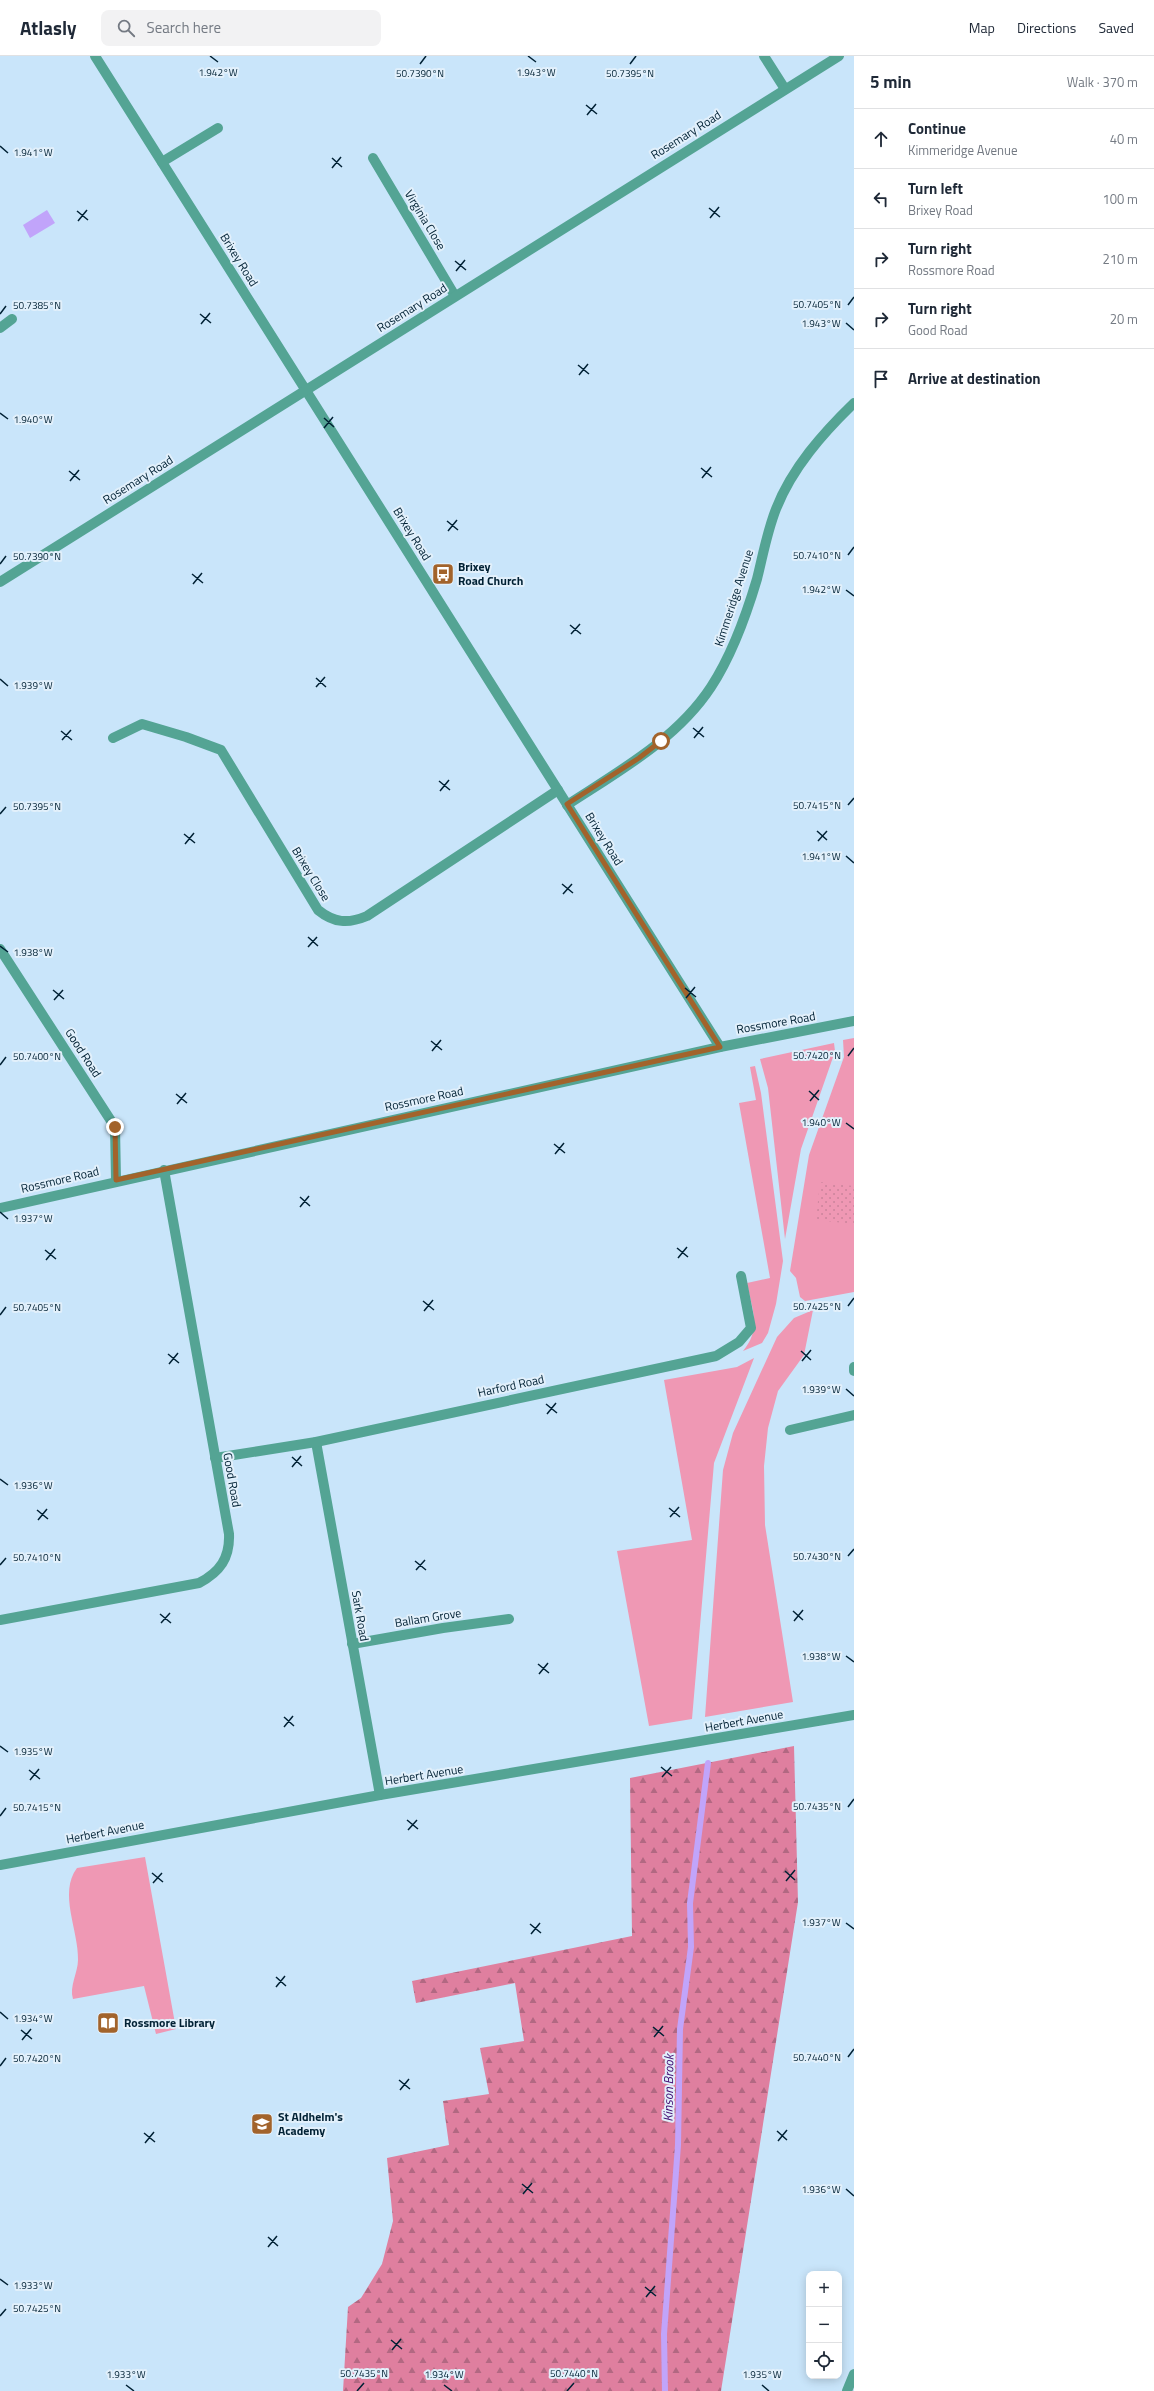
<!DOCTYPE html>
<html lang="en">
<head>
<meta charset="utf-8">
<style>
	:root { --surface:#fff; --page:#f2f2f3; --text:#1f2937; --muted:#747a83; --line:#e0e1e3 }
	body { margin:0; font-family:"Titillium Web",sans-serif; background:var(--page); color:var(--text) }
	.controls { position:absolute; right:12px; bottom:12px; display:grid; overflow:hidden; border-radius:8px; box-shadow:0 2px 10px #0003 }
	.controls button { width:36px; height:36px; display:grid; place-items:center; padding:0; border:0; border-bottom:1px solid var(--line); background:var(--surface); color:var(--text); font:20px sans-serif }
	.stop { position:absolute; width:12px; height:12px; margin:-9px; border:3px solid #a2632b; border-radius:50%; background:#fff }
	.stop.end { background:#a2632b; border-color:#fff; box-shadow:0 1px 4px #0008 }
	.list { margin:0; padding:0; list-style:none }
	h2 { display:flex; justify-content:space-between; align-items:center; height:52px; margin:0; padding:0 16px; font-size:17px }
	h2 small { font-size:13px; font-weight:400; color:var(--muted) }
	.list li { display:grid; grid-template-columns:26px 1fr auto; gap:12px; align-items:center; box-sizing:border-box; height:60px; padding:0 16px; border-top:1px solid var(--line) }
	.list b { display:block; font-size:15px; white-space:nowrap }
	.list p { margin:0; font-size:13px; white-space:nowrap; color:var(--muted) }
	.list em { font-size:13px; font-style:normal; color:var(--muted) }
	.icon { flex:none; width:22px; height:22px; fill:none; stroke:currentColor; stroke-width:2; stroke-linecap:round; stroke-linejoin:round }
	.map { position:relative; flex:none; width:854px; height:2335px; overflow:hidden }
	header { display:flex; align-items:center; gap:24px; box-sizing:border-box; height:56px; padding:0 20px; background:var(--surface); border-bottom:1px solid var(--line) }
	header strong { font-size:19px }
	nav { display:flex; gap:22px; margin-inline-start:auto; font-size:14px }
	.search { width:280px; height:36px; background:var(--page); display:flex; align-items:center; gap:10px; box-sizing:border-box; padding:0 14px; border-radius:8px; color:var(--muted); font-size:15px }
	main { display:flex }
	aside { flex:1; background:var(--surface) }
	.map>svg:first-child { display:block }
	.grass { fill:#ef98b4 }
	.forest { fill:url(#forest-firs) }
	.park { fill:url(#park-dots) }
	.water { fill:#c1a4fa }
	.lines { fill:none; stroke-linecap:round; stroke-linejoin:round }
	.stream { stroke:#c1a4fa; stroke-width:6 }
	.minor { stroke:#54a494; stroke-width:10 }
	.tertiary { stroke:#54a494; stroke-width:10 }
	.route { stroke:#a2632b; stroke-width:5 }
	.ticks { fill:none; stroke:#012134; stroke-width:1.5 }
	.labels { text-anchor:middle; stroke-width:4; stroke-linejoin:round; paint-order:stroke }
	.street-label { font-size:12px; fill:#012134; stroke:#e2f0fb }
	.poi-label { font-size:12px; font-weight:bold; fill:#012134; stroke:#e2f0fb; text-anchor:start }
	.water-label { font-size:13px; font-style:italic; fill:#3e0970; stroke:#e2f0fb }
	.ticks-label { font-size:10px; text-anchor:middle; fill:#012134; stroke:#e2f0fb; stroke-width:4; stroke-linejoin:round; paint-order:stroke }
</style>
</head>
<body>
<header>
<strong>Atlasly</strong>
<div class="search"><svg class="icon" aria-label="search" viewBox="0 0 24 24"><circle cx="10" cy="10" r="6"/><path d="M15 15l6 6"/></svg>Search here</div>
<nav><a>Map</a><a>Directions</a><a>Saved</a></nav>
</header>
<main>
<div class="map">
<svg width="854" height="2335" viewBox="0 0 854 2335">
	<defs>
		<pattern id="forest-firs" width="22" height="20" patternUnits="userSpaceOnUse"><rect width="22" height="20" fill="#df7f9f"/><path d="M5 1l3.5 6h-7zM16 11l3.5 6h-7z" fill="#b26882"/></pattern>
		<pattern id="park-dots" width="8" height="8" patternUnits="userSpaceOnUse"><rect width="8" height="8" fill="#ef98b4"/><path d="M2 2h.1M6 6h.1" fill="none" stroke="#cb839b" stroke-width="1.8" stroke-linecap="round"/></pattern>
	</defs>
	<rect width="100%" height="100%" fill="#c9e5fa"/>
	<!-- grass -->
	<g class="grass">
		<path d="M854 982V1236L805 1245 800 1241 796 1222 790 1215 809 1099 844 1001 843 984Z"/>
		<path d="M834 987 835 995 831 1007 801 1093 785 1183 768 1032 760 1003Z"/>
		<path d="M755 1010 761 1037 783 1205 776 1248 768 1277 762 1287 743 1295C762 1272 752 1254 747 1227L770 1222 739 1047 756 1044 750 1011Z"/>
		<path d="M813 1254 804 1299 778 1335 768 1372 764 1410 765 1469 793 1646 705 1661 723 1414 733 1377 777 1281 794 1262Z"/>
		<path d="M754 1302 714 1407 692 1663 649 1670 617 1495 692 1484 664 1324 737 1311Z"/>
		<path d="M145 1801 176 1973 156 1978 144 1930 73 1943C69 1931 78 1916 78 1904 79 1875 58 1837 77 1812Z"/>
	</g>
	<!-- forest -->
	<path class="forest" d="M794 1690 798 1846 721 2335H343L348 2251 361 2242 382 2208 393 2165 387 2102 449 2089 443 2045 489 2038 480 1992 524 1985 515 1927 416 1947 412 1925 632 1880 630 1722Z"/>
	<!-- park -->
	<path class="park" d="M820 1126 854 1130V1168L816 1164Z"/>
	<!-- water -->
	<path class="water" d="M47 154 55 167 30 182 23 169Z"/>
	<g class="lines">
		<!-- stream -->
		<path class="stream" d="M665 2335 664 2278 678 2089 680 1973 691 1891 690 1847 708 1707"/>
		<!-- minor -->
		<g class="minor">
			<path d="M95 0 720 991"/>
			<path d="M764 0 785 33"/>
			<path d="M373 102 455 240"/>
			<path d="M162 106 218 72"/>
			<path d="M0 272 12 263"/>
			<path d="M0 526 839 0"/>
			<path d="M113 682 142 668 186 681 221 694 318 854C334 867 348 868 367 860L558 734"/>
			<path d="M567 749C619 715 677 683 711 631 732 599 746 560 757 523 763 499 767 476 776 453 792 412 823 377 854 347"/>
			<path d="M0 893 115 1071 116 1124"/>
			<path d="M0 1152 720 991 854 965"/>
			<path d="M854 1311V1315"/>
			<path d="M790 1374 854 1359"/>
			<path d="M316 1386 380 1739"/>
			<path d="M215 1402 316 1386 716 1300 739 1286 751 1272 741 1220"/>
			<path d="M0 1564 199 1527C220 1516 230 1502 229 1478L164 1114"/>
			<path d="M352 1588 443 1572 509 1563"/>
			<path d="M847 2335 854 2318"/>
		</g>
		<!-- tertiary -->
		<path class="tertiary" d="M0 1809 380 1739 854 1659"/>
	</g>
	<g class="lines">
		<!-- route -->
		<path class="route" d="M115 1071 116 1124 720 991 567 748 639 702 661 685"/>
	</g>
	<!-- ticks -->
	<path class="ticks" d="M210 0 218 6M528 0 536 6M420 8 426 0M630 8 636 0M586 49 597 58M587 59 596 48M0 90 8 97M332 102 342 111M332 112 341 101M709 152 720 161M77 155 88 164M710 162 719 151M78 165 87 154M455 205 466 214M456 215 465 204M848 249 854 241M0 258 6 250M200 258 211 267M846 267 854 274M201 268 210 257M578 309 589 318M579 319 588 308M0 357 8 363M324 362 334 371M324 372 333 361M701 412 712 421M69 415 80 424M702 422 711 411M70 425 79 414M447 465 458 474M448 475 457 464M848 499 854 491M0 508 6 500M192 518 203 527M193 528 202 517M846 534 854 540M570 569 581 578M571 578 580 568M316 622 326 631M0 623 8 630M316 631 325 621M693 672 704 681M61 675 72 684M694 682 703 671M62 684 71 674M439 725 450 734M440 735 449 724M848 749 854 742M0 758 6 751M817 775 827 784M184 778 195 787M818 785 827 775M185 788 194 777M846 800 854 807M562 828 573 837M563 838 572 828M308 881 318 890M0 890 8 896M308 891 317 881M685 932 696 941M53 934 64 943M686 942 695 931M54 944 63 934M431 985 442 994M432 995 441 984M848 1000 854 992M0 1009 6 1001M809 1035 819 1044M176 1038 187 1047M810 1045 819 1034M177 1048 186 1037M846 1067 854 1073M554 1088 565 1097M555 1098 564 1087M300 1141 310 1150M300 1151 309 1140M0 1156 8 1163M677 1192 688 1201M45 1194 56 1203M678 1202 687 1191M46 1204 55 1193M423 1245 434 1254M848 1250 854 1242M424 1255 433 1244M0 1259 6 1251M801 1295 811 1304M168 1298 179 1307M802 1305 811 1294M169 1308 178 1297M846 1333 854 1340M546 1348 557 1357M547 1358 556 1347M292 1401 302 1410M292 1411 301 1400M0 1423 8 1429M669 1452 680 1461M37 1454 48 1463M670 1461 679 1451M38 1464 47 1453M848 1500 854 1493M415 1505 426 1514M0 1509 6 1502M416 1514 425 1504M793 1555 803 1564M160 1558 171 1567M794 1565 803 1554M161 1567 170 1557M846 1600 854 1606M538 1608 549 1617M539 1618 548 1607M284 1661 294 1670M284 1671 293 1660M0 1690 8 1696M661 1711 672 1720M29 1714 40 1723M662 1721 671 1711M30 1724 39 1713M848 1751 854 1743M0 1760 6 1752M407 1764 418 1773M408 1774 417 1764M785 1815 795 1824M152 1817 163 1826M786 1825 795 1814M153 1827 162 1817M846 1867 854 1873M530 1868 541 1877M531 1878 540 1867M276 1921 286 1930M276 1931 285 1920M0 1956 8 1963M653 1971 664 1980M21 1974 32 1983M654 1981 663 1970M22 1984 31 1973M848 2001 854 1993M0 2010 6 2002M399 2024 410 2033M400 2034 409 2023M777 2075 787 2084M144 2077 155 2086M778 2085 787 2074M145 2087 154 2076M522 2128 533 2137M846 2133 854 2140M523 2138 532 2127M268 2181 278 2190M268 2191 277 2180M0 2223 8 2229M645 2231 656 2240M646 2241 655 2230M0 2260 6 2253M391 2284 402 2293M392 2294 401 2283M126 2329 134 2335M444 2329 452 2335M762 2329 769 2335M357 2335 364 2327M567 2335 574 2327"/>
	<!-- icons -->
	<defs>
		<g id="bus-square" transform="scale(1.15)"><rect x="-9" y="-9" width="18" height="18" rx="4" fill="#a2632b" stroke="#e2f0fb"/><path d="M-5-6H5V4H4V6H2V4H-2V6H-4V4H-5ZM-3.5-4V0h7V-4ZM-3.5 1.2v1.5H-2V1.2ZM2 1.2v1.5H3.5V1.2Z" fill="#fff"/></g>
		<g id="library-square" transform="scale(1.15)"><rect x="-9" y="-9" width="18" height="18" rx="4" fill="#a2632b" stroke="#e2f0fb"/><path d="M-6-4Q-3-5.5-.7-3.5V5Q-3 3-6 4ZM6-4Q3-5.5 .7-3.5V5Q3 3 6 4Z" fill="#fff"/></g>
		<g id="school-square" transform="scale(1.15)"><rect x="-9" y="-9" width="18" height="18" rx="4" fill="#a2632b" stroke="#e2f0fb"/><path d="M0-5L7-2L0 1L-7-2ZM-4 1L0 2.5L4 1V4Q0 6-4 4Z" fill="#fff"/></g>
	</defs>
	<g fill-rule="evenodd">
		<use href="#bus-square" x="443" y="518"/>
		<use href="#library-square" x="108" y="1967"/>
		<use href="#school-square" x="262" y="2068"/>
	</g>
	<g class="labels">
		<!-- street labels -->
		<g class="street-label">
			<text transform="translate(686 79) rotate(-32)" y="4">Rosemary Road</text>
			<text transform="translate(425 164) rotate(59)" y="4">Virginia Close</text>
			<text transform="translate(239 204) rotate(58)" y="4">Brixey Road</text>
			<text transform="translate(412 252) rotate(-32)" y="4">Rosemary Road</text>
			<text transform="translate(138 424) rotate(-32)" y="4">Rosemary Road</text>
			<text transform="translate(412 478) rotate(58)" y="4">Brixey Road</text>
			<text transform="translate(734 542) rotate(-72)" y="4">Kimmeridge Avenue</text>
			<text transform="translate(604 783) rotate(58)" y="4">Brixey Road</text>
			<text transform="translate(311 818) rotate(58)" y="4">Brixey Close</text>
			<text transform="translate(776 967) rotate(-10)" y="4">Rossmore Road</text>
			<text transform="translate(83 997) rotate(57)" y="4">Good Road</text>
			<text transform="translate(424 1043) rotate(-12)" y="4">Rossmore Road</text>
			<text transform="translate(60 1124) rotate(-13)" y="4">Rossmore Road</text>
			<text transform="translate(511 1330) rotate(-12)" y="4">Harford Road</text>
			<text transform="translate(232 1424) rotate(80)" y="4">Good Road</text>
			<text transform="translate(360 1560) rotate(80)" y="4">Sark Road</text>
			<text transform="translate(428 1562) rotate(-9)" y="4">Ballam Grove</text>
			<text transform="translate(744 1665) rotate(-10)" y="4">Herbert Avenue</text>
			<text transform="translate(424 1719) rotate(-9)" y="4">Herbert Avenue</text>
			<text transform="translate(105 1776) rotate(-11)" y="4">Herbert Avenue</text>
		</g>
		<!-- poi labels -->
		<g class="poi-label">
			<text x="458" y="515">Brixey<tspan x="458" dy="14">Road Church</tspan></text>
			<text x="124" y="1971">Rossmore Library</text>
			<text x="278" y="2065">St Aldhelm's<tspan x="278" dy="14">Academy</tspan></text>
		</g>
		<!-- water labels -->
		<g class="water-label">
			<text transform="translate(668 2032) rotate(-89)" y="5">Kinson Brook</text>
		</g>
	</g>
	<g class="ticks-label">
		<text x="536" y="20">1.943°W</text>
		<text x="218" y="20">1.942°W</text>
		<text x="420" y="21">50.7390°N</text>
		<text x="630" y="21">50.7395°N</text>
		<text x="33" y="100">1.941°W</text>
		<text x="817" y="252">50.7405°N</text>
		<text x="37" y="253">50.7385°N</text>
		<text x="821" y="271">1.943°W</text>
		<text x="33" y="367">1.940°W</text>
		<text x="817" y="503">50.7410°N</text>
		<text x="37" y="504">50.7390°N</text>
		<text x="821" y="537">1.942°W</text>
		<text x="33" y="633">1.939°W</text>
		<text x="817" y="753">50.7415°N</text>
		<text x="37" y="754">50.7395°N</text>
		<text x="821" y="804">1.941°W</text>
		<text x="33" y="900">1.938°W</text>
		<text x="817" y="1003">50.7420°N</text>
		<text x="37" y="1004">50.7400°N</text>
		<text x="821" y="1070">1.940°W</text>
		<text x="33" y="1166">1.937°W</text>
		<text x="817" y="1254">50.7425°N</text>
		<text x="37" y="1255">50.7405°N</text>
		<text x="821" y="1337">1.939°W</text>
		<text x="33" y="1433">1.936°W</text>
		<text x="817" y="1504">50.7430°N</text>
		<text x="37" y="1505">50.7410°N</text>
		<text x="821" y="1604">1.938°W</text>
		<text x="33" y="1699">1.935°W</text>
		<text x="817" y="1754">50.7435°N</text>
		<text x="37" y="1755">50.7415°N</text>
		<text x="821" y="1870">1.937°W</text>
		<text x="33" y="1966">1.934°W</text>
		<text x="817" y="2005">50.7440°N</text>
		<text x="37" y="2006">50.7420°N</text>
		<text x="821" y="2137">1.936°W</text>
		<text x="33" y="2233">1.933°W</text>
		<text x="37" y="2256">50.7425°N</text>
		<text x="364" y="2321">50.7435°N</text>
		<text x="574" y="2321">50.7440°N</text>
		<text x="126" y="2322">1.933°W</text>
		<text x="444" y="2322">1.934°W</text>
		<text x="762" y="2322">1.935°W</text>
	</g>
</svg>
<div class="controls">
<button>+</button>
<button>−</button>
<button><svg class="icon" aria-label="locate" viewBox="0 0 24 24"><circle cx="12" cy="12" r="6"/><path d="M12 2v4M12 18v4M2 12h4M18 12h4"/></svg></button>
</div>
<div class="stop" style="left:661px;top:685px"></div>
<div class="stop end" style="left:115px;top:1071px"></div>
</div>
<aside>
<h2>5 min<small>Walk · 370 m</small></h2>
<ul class="list">
<li><svg class="icon" aria-label="ahead" viewBox="0 0 24 24"><path d="M12 20V5M6 11l6-6 6 6"/></svg><div><b>Continue</b><p>Kimmeridge Avenue</p></div><em>40 m</em></li>
<li><svg class="icon" aria-label="left" viewBox="0 0 24 24"><path d="M17 20v-9H6M10 6l-5 5 5 5"/></svg><div><b>Turn left</b><p>Brixey Road</p></div><em>100 m</em></li>
<li><svg class="icon" aria-label="right" viewBox="0 0 24 24"><path d="M7 20v-9h11M14 6l5 5-5 5"/></svg><div><b>Turn right</b><p>Rossmore Road</p></div><em>210 m</em></li>
<li><svg class="icon" aria-label="right" viewBox="0 0 24 24"><path d="M7 20v-9h11M14 6l5 5-5 5"/></svg><div><b>Turn right</b><p>Good Road</p></div><em>20 m</em></li>
<li><svg class="icon" aria-label="arrive" viewBox="0 0 24 24"><path d="M6 21V4h12l-3 4 3 4H6"/></svg><div><b>Arrive at destination</b></div></li>
</ul>
</aside>
</main>
</body>
</html>
